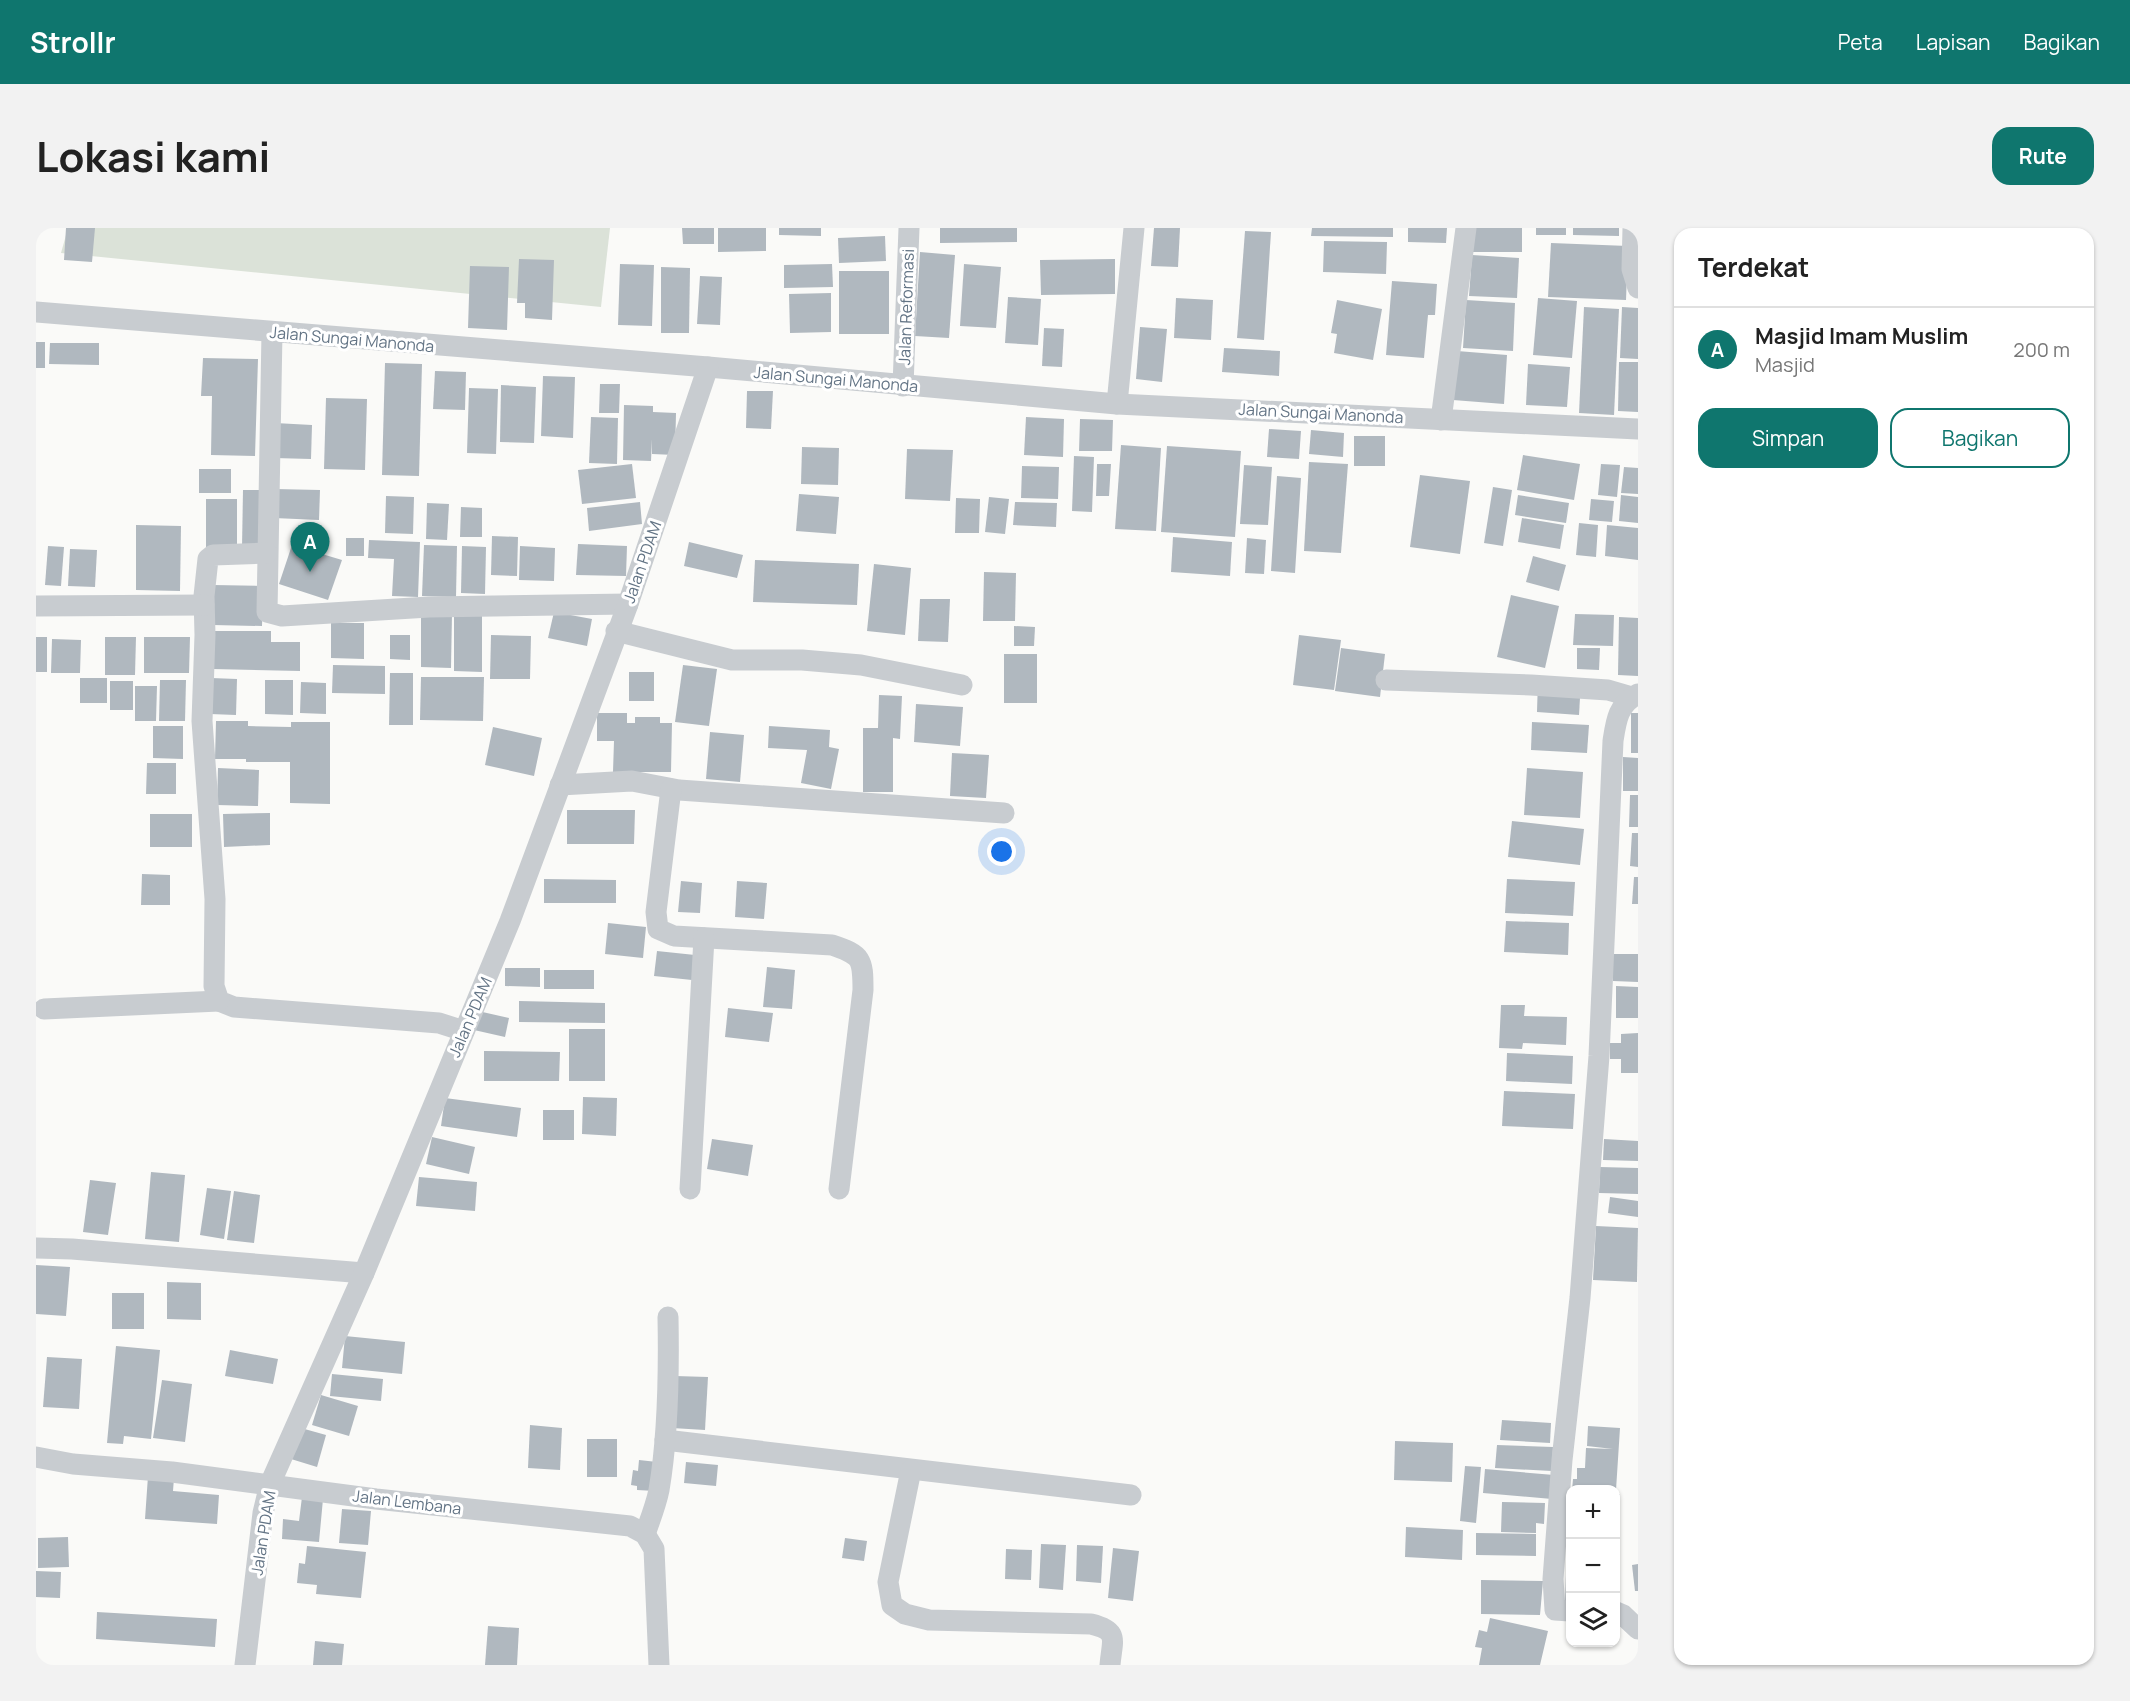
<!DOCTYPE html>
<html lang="id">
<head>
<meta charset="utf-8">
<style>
	:root { --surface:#fff; --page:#f2f2f2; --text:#222; --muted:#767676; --line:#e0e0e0; --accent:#0f766e }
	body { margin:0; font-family:Manrope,sans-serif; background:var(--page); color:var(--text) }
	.controls { position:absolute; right:18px; bottom:18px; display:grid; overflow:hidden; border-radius:12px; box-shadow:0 2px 4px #0004 }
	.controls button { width:54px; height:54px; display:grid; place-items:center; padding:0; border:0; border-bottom:2px solid var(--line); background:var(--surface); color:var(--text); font:30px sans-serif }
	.you { position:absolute; left:966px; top:624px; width:21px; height:21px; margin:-15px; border:4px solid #fff; border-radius:50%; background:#1a73e8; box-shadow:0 0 0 9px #1a73e833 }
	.badge { display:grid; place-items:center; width:39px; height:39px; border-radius:50%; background:var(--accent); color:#fff; font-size:20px; font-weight:700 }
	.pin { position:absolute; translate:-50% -50px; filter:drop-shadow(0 2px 3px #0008) }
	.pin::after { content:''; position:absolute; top:32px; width:21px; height:18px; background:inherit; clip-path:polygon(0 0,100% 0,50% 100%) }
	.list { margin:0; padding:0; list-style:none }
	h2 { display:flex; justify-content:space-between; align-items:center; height:78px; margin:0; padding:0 24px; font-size:26px }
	h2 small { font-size:20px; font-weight:400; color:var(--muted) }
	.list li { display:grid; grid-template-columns:39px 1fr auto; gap:18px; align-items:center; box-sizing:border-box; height:84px; padding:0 24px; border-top:2px solid var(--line) }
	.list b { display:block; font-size:22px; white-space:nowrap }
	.list p { margin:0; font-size:20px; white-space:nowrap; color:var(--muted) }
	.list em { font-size:20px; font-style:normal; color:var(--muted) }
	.actions { display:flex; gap:12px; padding:18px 24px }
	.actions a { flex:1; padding:14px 0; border:2px solid var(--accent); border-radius:18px; text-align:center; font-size:21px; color:var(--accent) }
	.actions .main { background:var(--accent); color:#fff }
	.icon { flex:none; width:33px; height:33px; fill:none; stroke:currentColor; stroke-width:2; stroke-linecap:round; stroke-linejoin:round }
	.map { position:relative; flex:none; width:1602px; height:1437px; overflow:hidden; border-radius:18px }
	header { display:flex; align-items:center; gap:36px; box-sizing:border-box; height:84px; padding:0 30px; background:var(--accent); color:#fff }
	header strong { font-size:28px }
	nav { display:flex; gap:33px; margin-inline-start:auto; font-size:21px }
	.intro { display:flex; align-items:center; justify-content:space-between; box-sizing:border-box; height:144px; padding:0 36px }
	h1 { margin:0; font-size:42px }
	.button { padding:15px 27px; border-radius:18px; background:var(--accent); color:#fff; font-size:21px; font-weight:700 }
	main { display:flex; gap:36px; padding:0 36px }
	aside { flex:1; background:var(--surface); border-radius:18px; box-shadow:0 2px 4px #0004 }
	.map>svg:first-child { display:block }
	.green { fill:#dbe2d8 }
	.building { fill:#b0b8bf }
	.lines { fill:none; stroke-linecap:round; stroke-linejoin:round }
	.minor { stroke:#c8ccd0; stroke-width:21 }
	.labels { text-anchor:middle; stroke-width:6; stroke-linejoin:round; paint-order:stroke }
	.street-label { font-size:16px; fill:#637485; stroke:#fff }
</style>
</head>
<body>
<header>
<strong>Strollr</strong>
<nav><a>Peta</a><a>Lapisan</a><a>Bagikan</a></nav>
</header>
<div class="intro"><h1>Lokasi kami</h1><a class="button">Rute</a></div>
<main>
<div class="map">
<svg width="1602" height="1437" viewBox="0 0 1602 1437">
	<rect width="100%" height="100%" fill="#fafaf8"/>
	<!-- green -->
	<path class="green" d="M32 0H574L565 79 25 25Z"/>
	<!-- building -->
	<g class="building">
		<path d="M30 0H59L56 34 28 32Z"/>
		<path d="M646 0H678V16H647Z"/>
		<path d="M682 0H730V23L682 24Z"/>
		<path d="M743 0H785V8L743 7Z"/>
		<path d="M904 0H981V14L904 15Z"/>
		<path d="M1118 0H1144L1142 39 1115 38Z"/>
		<path d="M1276 0H1357V9L1275 8Z"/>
		<path d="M1372 0H1411L1410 15 1372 14Z"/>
		<rect x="1435" y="0" width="51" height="24"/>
		<rect x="1500" y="0" width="30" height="7"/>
		<path d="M1537 0H1583V8L1537 7Z"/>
		<path d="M1209 3 1235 4 1228 112 1201 110Z"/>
		<path d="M849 8 850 33 803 35 802 10Z"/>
		<path d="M1288 13 1351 14 1350 46 1287 44Z"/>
		<path d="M1515 15 1592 18 1590 72 1512 69Z"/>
		<path d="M884 24 919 27 913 110 879 108Z"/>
		<path d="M1436 27 1483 30 1481 70 1433 68Z"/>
		<path d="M483 31 518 32 516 92 489 90V75H481Z"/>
		<path d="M1079 31V66L1005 67 1004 32Z"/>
		<path d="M584 36 618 37 616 98 582 97Z"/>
		<path d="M796 36 797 59 748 60V37Z"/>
		<path d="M928 36 965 39 960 100 924 98Z"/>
		<path d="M434 38 473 39 471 102 432 100Z"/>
		<path d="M625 39 654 40 653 105H625Z"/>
		<rect x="803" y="43" width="50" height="63"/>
		<path d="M664 48 686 49 684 97 661 96Z"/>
		<path d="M1356 53 1401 56 1399 87H1392L1388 130 1350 127Z"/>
		<path d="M795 65V104L754 105 753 66Z"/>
		<path d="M972 69 1005 71 1002 117 969 115Z"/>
		<path d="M1140 70 1177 72 1175 112 1138 110Z"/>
		<path d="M1502 70 1541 73 1536 130 1497 127Z"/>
		<path d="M1301 72 1346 81 1337 132 1298 125 1301 106 1295 105Z"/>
		<path d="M1430 72 1479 75 1477 123 1427 120Z"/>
		<path d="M1548 79 1583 81 1578 187 1543 185Z"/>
		<path d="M1586 79 1602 80V131L1584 130Z"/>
		<path d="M1104 99 1131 101 1126 154 1100 151Z"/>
		<path d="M1008 100 1028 101 1026 139 1006 138Z"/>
		<rect x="0" y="114" width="9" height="26"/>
		<path d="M14 115H63V137L13 136Z"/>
		<path d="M1188 120 1244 123 1243 148 1186 144Z"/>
		<path d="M1421 123 1471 127 1468 176 1417 172Z"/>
		<path d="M167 130 222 131 219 228 175 227 176 168H165Z"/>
		<path d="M1583 134H1602V184L1582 183Z"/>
		<path d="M349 135 386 136 383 248 346 247Z"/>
		<path d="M1492 136 1534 139 1531 179 1490 177Z"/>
		<path d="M399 143 430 144 429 182 397 181Z"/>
		<path d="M507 148 539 149 537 210 505 208Z"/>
		<path d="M564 156H584L583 185H563Z"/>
		<path d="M465 157 500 159 498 215 464 214Z"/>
		<path d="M433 160 462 161 460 226 431 225Z"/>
		<path d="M711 163H737L735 201 710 200Z"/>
		<path d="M290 170 331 171 329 242 288 241Z"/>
		<path d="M588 177 617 178V184L640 185 639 227 616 226V211L615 233 587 232Z"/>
		<path d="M555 189 582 190 581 236 553 235Z"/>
		<path d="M990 189 1028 191 1027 229 988 227Z"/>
		<path d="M1044 191 1077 192 1076 223H1043Z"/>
		<path d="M239 195 276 197 275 231 238 230Z"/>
		<path d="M1233 201 1265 203 1263 231 1231 229Z"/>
		<path d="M1275 202 1308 205 1307 229 1273 226Z"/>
		<rect x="1318" y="208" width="31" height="30"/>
		<path d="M1085 217 1125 220 1120 303 1079 301Z"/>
		<path d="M1131 218 1205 223 1199 309 1125 304Z"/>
		<path d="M766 219 803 220 802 257 765 256Z"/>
		<path d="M871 221 917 222 914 273 869 271Z"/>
		<path d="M1487 227 1544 236 1538 272 1481 262Z"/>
		<path d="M1038 228 1058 229 1056 284 1036 283Z"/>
		<path d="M1273 234 1312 236 1305 325 1268 323Z"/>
		<path d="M596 236 600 270 546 276 542 242Z"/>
		<path d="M1061 236H1075L1073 268H1060Z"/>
		<path d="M1565 236 1584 237 1581 269 1562 267Z"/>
		<path d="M1208 237 1236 239 1232 297 1204 296Z"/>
		<path d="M986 238 1023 239 1022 271 985 270Z"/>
		<path d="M1588 239 1602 240V266L1585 265Z"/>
		<rect x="163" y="241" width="32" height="24"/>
		<path d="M1384 247 1434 253 1424 326 1374 319Z"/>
		<path d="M1241 248 1265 250 1259 345 1235 343Z"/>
		<path d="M1457 259 1476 262 1467 318 1448 315Z"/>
		<path d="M239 261 284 262 283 292 238 290Z"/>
		<path d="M207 262H229L228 320H206Z"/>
		<path d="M763 266 803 269 800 306 760 303Z"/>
		<path d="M1482 267 1533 275 1530 295 1479 287Z"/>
		<path d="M1585 267 1602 269V295L1583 293Z"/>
		<path d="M350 268 378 269 377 306 349 305Z"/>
		<path d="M953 269 973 271 969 306 949 304Z"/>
		<path d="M920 270 944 271 943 305H919Z"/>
		<rect x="170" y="271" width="31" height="51"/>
		<path d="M1555 271 1578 273 1576 294 1553 292Z"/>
		<path d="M604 274 606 296 553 303 551 280Z"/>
		<path d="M979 274 1021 275 1020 299 977 297Z"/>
		<path d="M391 275 413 276 411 312 390 311Z"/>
		<path d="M425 279 446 280V309H424Z"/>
		<path d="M1486 290 1528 297 1524 321 1482 314Z"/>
		<path d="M1543 295 1562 297 1560 329 1540 327Z"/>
		<path d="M100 297 145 298 144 363 100 362Z"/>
		<path d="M1571 297 1602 300V332L1569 328Z"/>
		<path d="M456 308 482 309 481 348 455 347Z"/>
		<path d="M1137 309 1196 314 1194 348 1135 344Z"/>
		<rect x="310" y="310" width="18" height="18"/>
		<path d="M1211 310 1230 312 1228 346 1209 345Z"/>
		<path d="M333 312 384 314 382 369 356 368 358 331 332 330Z"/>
		<path d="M653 314 707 327 701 350 648 338Z"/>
		<path d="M542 316 591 318 590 348 540 347Z"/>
		<path d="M256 317 306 332 292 372 243 356Z"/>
		<path d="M388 317 421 318 420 369 386 368Z"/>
		<path d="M12 318 28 319 25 358 9 357Z"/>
		<path d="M426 318 450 319 449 366 425 365Z"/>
		<path d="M484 318 519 320 518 353 483 352Z"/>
		<path d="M34 321 61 322 59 359 32 358Z"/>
		<path d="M1497 328 1530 337 1523 363 1490 354Z"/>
		<path d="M719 332 823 336 821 377 717 374Z"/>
		<path d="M838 336 875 340 869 407 831 403Z"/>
		<path d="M948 344 980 345 979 393H947Z"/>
		<path d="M177 357 227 358 226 398 177 397Z"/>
		<path d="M1475 367 1523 378 1509 440 1461 429Z"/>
		<path d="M884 371H914L912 414 882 413Z"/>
		<path d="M385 384 416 385 415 440 385 439Z"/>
		<path d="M518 384 556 391 551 418 512 410Z"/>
		<path d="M418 386H446V444L418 443Z"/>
		<path d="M1539 386 1578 387 1577 418 1537 417Z"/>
		<path d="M1583 389 1602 390V448L1582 447Z"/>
		<path d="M295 395H328V431L295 430Z"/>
		<path d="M978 398 999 399 998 418H978Z"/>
		<path d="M176 403H235V414H264V443L176 441Z"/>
		<path d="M354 407H374V432L354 431Z"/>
		<path d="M455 407 495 408 494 451H454Z"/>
		<path d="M1263 407 1305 412 1298 462 1257 457Z"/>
		<rect x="0" y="409" width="11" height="35"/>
		<path d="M69 409H100L99 447H69Z"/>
		<path d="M108 409H154L153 445H108Z"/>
		<path d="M16 411 45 412 44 445H15Z"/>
		<path d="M1305 420 1349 426 1344 469 1299 463Z"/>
		<path d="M1541 420H1564L1563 442 1541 441Z"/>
		<rect x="968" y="426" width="33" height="49"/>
		<path d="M297 437 349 438V466L296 465Z"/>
		<path d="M647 437 681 441 673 498 639 494Z"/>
		<rect x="593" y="444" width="25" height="29"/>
		<path d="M354 445H377V497H353Z"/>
		<path d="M385 449H448L447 493 384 492Z"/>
		<rect x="44" y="450" width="27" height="25"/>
		<path d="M175 450 201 451 200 487 174 486Z"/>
		<path d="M1502 451 1545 453 1543 487 1501 484Z"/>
		<path d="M124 452H150L149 493H123Z"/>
		<path d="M229 452H257V487L229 486Z"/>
		<rect x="74" y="453" width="23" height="29"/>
		<path d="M265 454 290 455V486L264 485Z"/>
		<path d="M99 458H121L120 493H99Z"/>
		<path d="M843 467 866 468 864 511 857 510V564H827V500H842Z"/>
		<path d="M880 476 927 479 924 518 878 514Z"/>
		<path d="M561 485H591V495H599V489H624V495H636L635 544H577L578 513H561Z"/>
		<rect x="1595" y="485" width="7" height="40"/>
		<path d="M180 493H212V498L255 499V494H294V576L254 575V534H210V531H179Z"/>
		<path d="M1496 494 1553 497 1551 525 1495 522Z"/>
		<path d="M117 498H147V531L117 530Z"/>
		<path d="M733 498 794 502 793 519 803 521 795 561 765 555 771 522 732 520Z"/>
		<path d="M457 499 506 510 498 548 449 537Z"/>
		<path d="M674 504 708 507 704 554 670 551Z"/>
		<path d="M916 525 953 527 950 570 914 568Z"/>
		<path d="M1587 529 1602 530V563H1587Z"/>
		<path d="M111 535H140V566H110Z"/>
		<path d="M182 540 223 542 222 578 181 577Z"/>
		<path d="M1491 540 1547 544 1544 590 1488 587Z"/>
		<path d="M1594 567H1602V599H1593Z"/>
		<path d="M531 582H599L598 616H531Z"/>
		<path d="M234 585V617L188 619 187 586Z"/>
		<rect x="114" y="586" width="42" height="33"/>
		<path d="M1476 593 1548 601 1544 637 1472 629Z"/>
		<path d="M1596 605H1602V639L1594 638Z"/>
		<path d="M106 646 134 647V677H105Z"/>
		<path d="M1598 649H1602V676H1596Z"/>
		<path d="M508 651 580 652V675H508Z"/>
		<path d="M1471 651 1539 654 1537 688 1469 685Z"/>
		<path d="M645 653 666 655 664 685 642 684Z"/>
		<path d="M701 653 731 655 728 691 699 689Z"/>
		<path d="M1470 693 1533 695 1532 727 1468 724Z"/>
		<path d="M572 695 610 699 607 730 569 726Z"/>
		<path d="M621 723 659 727 656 752 618 748Z"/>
		<path d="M1577 726H1602V754L1577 753Z"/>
		<path d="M731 739 759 742 756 781 727 779Z"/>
		<path d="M469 740H504V759L469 758Z"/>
		<rect x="508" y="742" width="50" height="19"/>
		<path d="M1580 758 1602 759V790H1580Z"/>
		<path d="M483 773 569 775V795L483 794Z"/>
		<path d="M1465 777H1489L1488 788 1531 789 1530 817 1487 815 1486 821 1463 820Z"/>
		<path d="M692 780 737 785 733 814 689 809Z"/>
		<path d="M442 783 473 790 469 809 438 802Z"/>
		<rect x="533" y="801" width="36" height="52"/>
		<path d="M1602 805V845H1585V831H1574V815H1585V806Z"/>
		<path d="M448 823 524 824 523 853H448Z"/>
		<path d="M1471 825 1537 828 1536 856 1470 853Z"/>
		<path d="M1468 863 1539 866 1537 901 1466 898Z"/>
		<path d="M547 869 581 870 580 908 546 906Z"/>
		<path d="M409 870 485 880 481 909 405 898Z"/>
		<rect x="507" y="882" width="31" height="30"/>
		<path d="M396 909 439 919 433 946 390 936Z"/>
		<path d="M676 911 717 917 712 948 671 941Z"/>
		<path d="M1568 911 1602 913V933L1567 932Z"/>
		<path d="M1564 939 1602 940V966L1563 965Z"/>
		<path d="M115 944 149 947 143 1014 109 1011Z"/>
		<path d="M383 949 441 954 439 983 380 978Z"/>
		<path d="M54 952 80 955 72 1007 47 1004Z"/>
		<path d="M171 960 195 963 188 1011 164 1007Z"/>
		<path d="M198 963 224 967 218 1015 191 1012Z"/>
		<path d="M1574 969 1602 973V989L1572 985Z"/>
		<path d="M1560 998 1602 1000 1601 1054 1557 1052Z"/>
		<path d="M0 1037 34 1039 30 1088 0 1086Z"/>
		<path d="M131 1054 165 1055V1092L131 1091Z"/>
		<rect x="76" y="1065" width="32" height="36"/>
		<path d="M309 1108 369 1114 366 1146 306 1140Z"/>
		<path d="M80 1118 124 1122 115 1211 88 1208 87 1216 71 1215Z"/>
		<path d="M194 1122 242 1131 237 1156 189 1148Z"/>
		<path d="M11 1129 46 1131 43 1181 7 1179Z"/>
		<path d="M296 1146 347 1151 345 1173 294 1168Z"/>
		<path d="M639 1148 672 1149 669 1202 636 1200Z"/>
		<path d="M126 1152 156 1156 149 1214 117 1210Z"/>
		<path d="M285 1167 322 1178 313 1208 276 1197Z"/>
		<path d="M1466 1192 1515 1195 1514 1215 1464 1212Z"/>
		<path d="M494 1197 526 1200 524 1242 492 1240Z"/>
		<path d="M1552 1198 1584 1200 1580 1262H1536L1537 1251H1541V1240H1549L1550 1220 1577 1221 1551 1218Z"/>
		<path d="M265 1200 290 1207 281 1239 255 1231Z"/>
		<rect x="551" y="1211" width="30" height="38"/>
		<path d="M1359 1213 1417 1215 1416 1254 1358 1252Z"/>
		<path d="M1461 1217 1517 1219 1516 1243 1459 1240Z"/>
		<path d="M603 1232 621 1234 619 1263 601 1262V1258L595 1257 597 1242 602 1243Z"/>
		<path d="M650 1234 682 1237 680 1258 648 1255Z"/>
		<path d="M1429 1238 1445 1239 1440 1295 1424 1293Z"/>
		<path d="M1449 1241 1518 1247 1516 1271 1447 1265Z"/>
		<path d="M112 1248 138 1250 137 1263 183 1267 181 1296 109 1291Z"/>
		<rect x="1580" y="1266" width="4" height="30"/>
		<path d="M266 1269 287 1271 283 1314 246 1311 247 1291 263 1293Z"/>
		<path d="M1466 1274 1509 1275 1508 1296 1500 1295V1305L1465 1304Z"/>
		<path d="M306 1281 335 1283 332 1317 303 1315Z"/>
		<path d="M1370 1299 1427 1302 1426 1332 1369 1329Z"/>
		<path d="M1440 1305 1500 1306V1328L1440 1327Z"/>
		<path d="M32 1309 33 1339 2 1340V1310Z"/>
		<path d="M809 1310 831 1313 828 1333 806 1330Z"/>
		<path d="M1005 1316 1030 1317 1027 1362 1003 1360Z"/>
		<path d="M1041 1317 1067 1318 1065 1355 1040 1353Z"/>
		<path d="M271 1318 330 1324 325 1370 280 1366 281 1357 261 1355 263 1335 269 1336Z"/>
		<path d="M1077 1320 1103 1323 1097 1373 1072 1370Z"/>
		<path d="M970 1321 996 1322 995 1352 969 1351Z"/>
		<path d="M1602 1336V1363H1599L1596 1337Z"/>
		<path d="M0 1343 25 1344 24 1370 0 1369Z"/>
		<path d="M1530 1347H1534V1379H1529Z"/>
		<path d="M1445 1352 1507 1353 1504 1387 1445 1386Z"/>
		<path d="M61 1384 181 1391 179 1419 60 1411Z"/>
		<path d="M1454 1390 1512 1403 1504 1437H1443L1446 1420 1439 1419 1443 1402 1451 1404Z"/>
		<path d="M452 1398 483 1400 481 1437H449Z"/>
		<path d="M279 1413 308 1416 306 1437H277Z"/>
	</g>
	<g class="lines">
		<!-- minor -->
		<g class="minor">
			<path d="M1597 0 1596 41 1602 60"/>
			<path d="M0 84 672 139 1081 176 1602 201"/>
			<path d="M236 104 231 384 246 388 393 379 592 376"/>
			<path d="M867 158 873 0"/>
			<path d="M1081 176 1098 0"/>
			<path d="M1405 192 1430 0"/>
			<path d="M231 325 177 327 172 331 168 368 169 407 166 493 179 671 178 758 183 773 198 779 403 795 428 803"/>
			<path d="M0 378 168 377"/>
			<path d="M580 403 696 432H766L825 437 926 457"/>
			<path d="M1350 452 1495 457 1572 462 1596 469"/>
			<path d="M524 557 596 553 643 562 968 585"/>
			<path d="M635 561 620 684 622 701 638 708 796 717C826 727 827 731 827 762L803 961"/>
			<path d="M8 781 183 773"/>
			<path d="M654 961 668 710"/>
			<path d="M0 1020 36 1021 328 1045"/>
			<path d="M629 1212 1095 1267"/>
			<path d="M0 1229 37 1236 136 1244 340 1271 594 1298 609 1306 618 1321 623 1437"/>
			<path d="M875 1242 852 1354 856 1377 869 1386 893 1392 1055 1396C1084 1403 1076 1412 1074 1437"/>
			<path d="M609 1306C614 1292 620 1277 623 1262 632 1209 633 1142 632 1089"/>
			<path d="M1534 1383 1519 1382 1517 1351 1526 1232 1544 1070 1563 828 1577 513C1580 493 1582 476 1602 466"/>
			<path d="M1580 1384 1587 1387 1602 1401"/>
			<path d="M209 1437 227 1285 234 1256 328 1045 474 693 592 376 672 139"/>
		</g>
	</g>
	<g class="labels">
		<!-- street labels -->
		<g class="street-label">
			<text transform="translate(870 79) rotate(-88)" y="6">Jalan Reformasi</text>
			<text transform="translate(316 111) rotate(5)" y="6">Jalan Sungai Manonda</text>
			<text transform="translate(800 151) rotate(5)" y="6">Jalan Sungai Manonda</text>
			<text transform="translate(1285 185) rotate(3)" y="6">Jalan Sungai Manonda</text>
			<text transform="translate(606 334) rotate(-71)" y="6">Jalan PDAM</text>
			<text transform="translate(434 789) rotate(-67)" y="6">Jalan PDAM</text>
			<text transform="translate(371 1274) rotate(7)" y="6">Jalan Lembana</text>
			<text transform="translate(227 1305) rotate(-81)" y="6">Jalan PDAM</text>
		</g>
	</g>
</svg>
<div class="controls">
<button>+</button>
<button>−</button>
<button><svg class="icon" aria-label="layers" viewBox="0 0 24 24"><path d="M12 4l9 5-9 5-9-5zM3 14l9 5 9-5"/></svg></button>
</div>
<div class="you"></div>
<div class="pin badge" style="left:274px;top:344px">A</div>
</div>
<aside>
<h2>Terdekat<small></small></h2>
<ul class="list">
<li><span class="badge">A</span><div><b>Masjid Imam Muslim</b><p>Masjid</p></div><em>200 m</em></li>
</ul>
<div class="actions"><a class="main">Simpan</a><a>Bagikan</a></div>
</aside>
</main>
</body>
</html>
